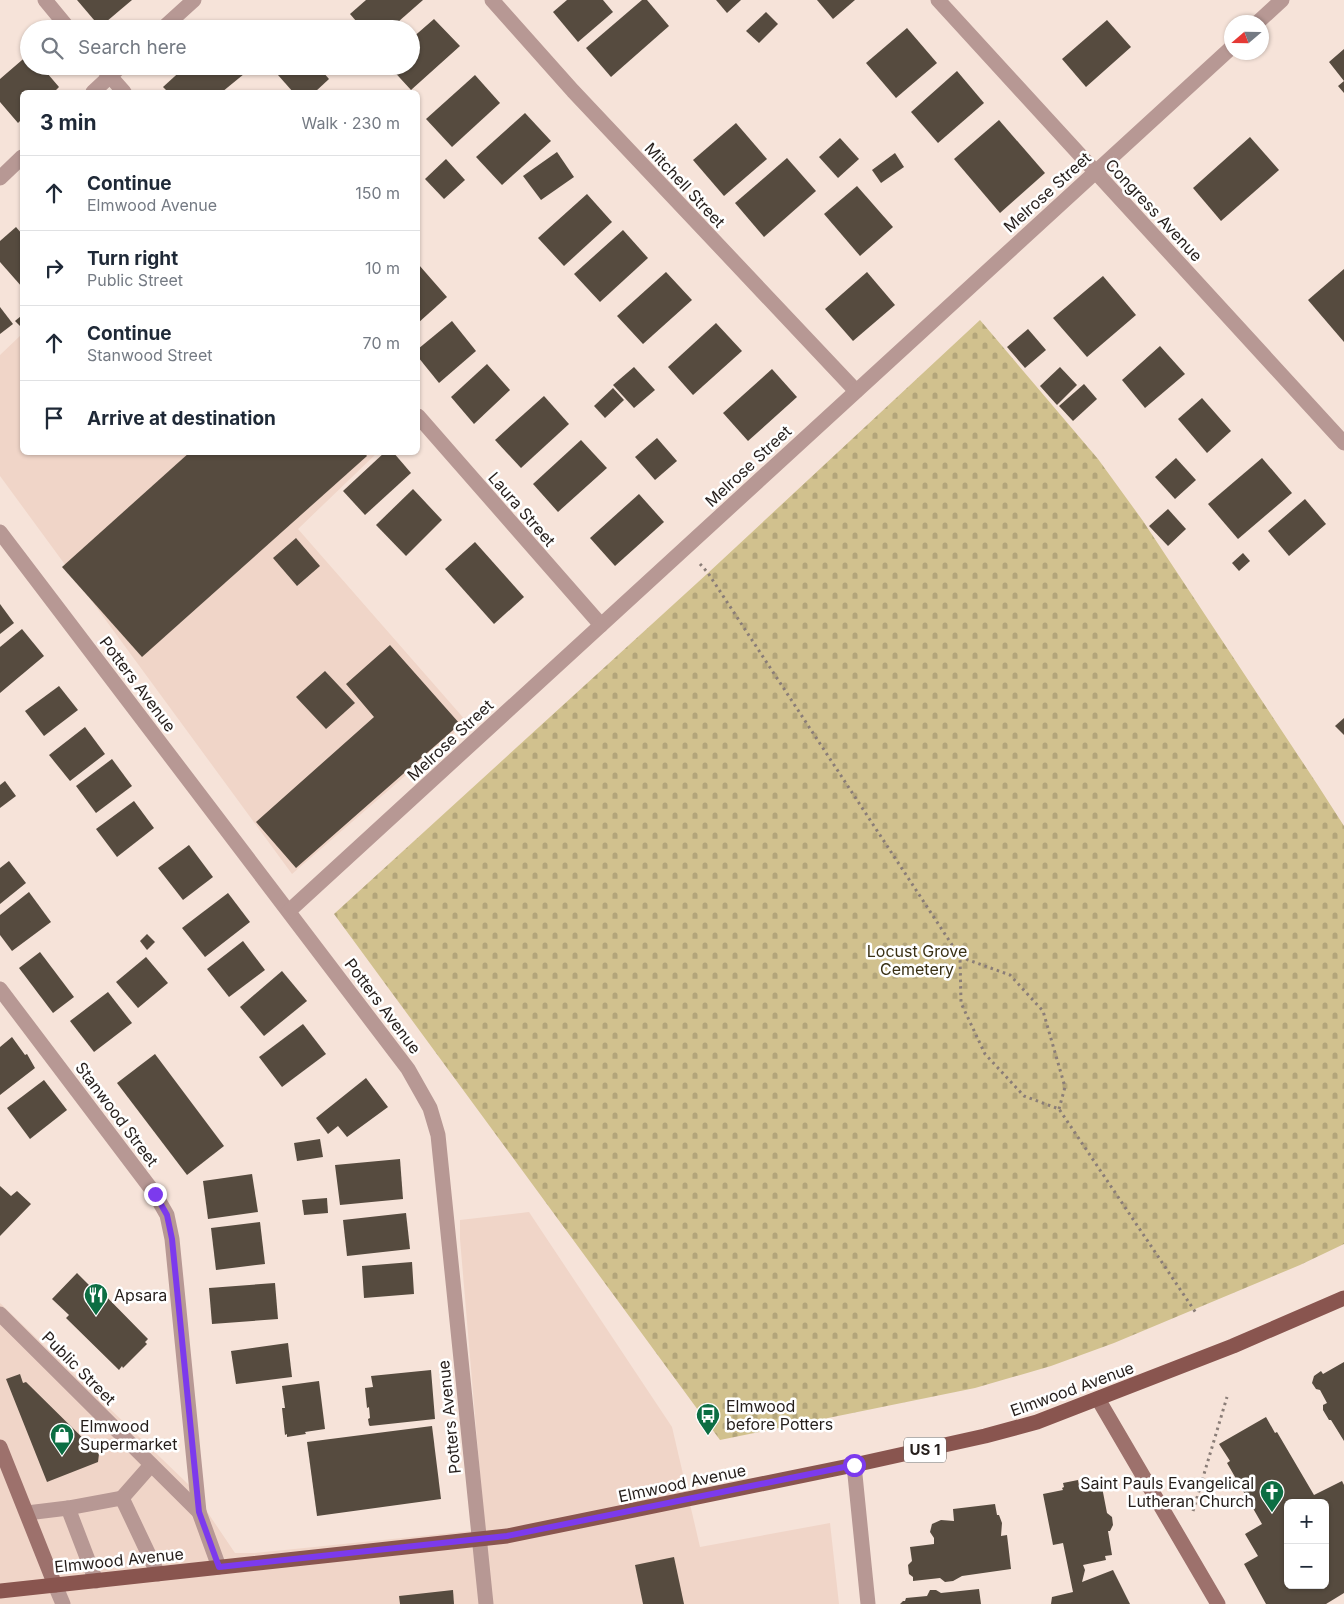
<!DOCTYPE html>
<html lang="en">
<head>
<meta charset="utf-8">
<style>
	:root { --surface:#fff; --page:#f6f6f7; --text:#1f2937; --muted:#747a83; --line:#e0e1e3 }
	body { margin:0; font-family:Inter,sans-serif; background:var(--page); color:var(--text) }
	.controls { position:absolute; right:15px; bottom:15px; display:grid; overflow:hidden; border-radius:8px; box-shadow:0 1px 4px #0004 }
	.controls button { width:45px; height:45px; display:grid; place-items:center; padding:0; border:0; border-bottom:1px solid var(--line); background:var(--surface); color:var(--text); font:25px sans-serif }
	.compass { position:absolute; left:1224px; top:15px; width:45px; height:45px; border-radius:50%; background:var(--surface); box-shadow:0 1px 4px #0004; rotate:250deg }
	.stop { position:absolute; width:15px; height:15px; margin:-11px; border:4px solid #7c3aed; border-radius:50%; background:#fff }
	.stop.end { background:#7c3aed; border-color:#fff; box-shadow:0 1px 5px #0008 }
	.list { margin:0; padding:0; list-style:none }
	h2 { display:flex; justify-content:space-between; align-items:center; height:65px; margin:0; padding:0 20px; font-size:21px }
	h2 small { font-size:16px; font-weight:400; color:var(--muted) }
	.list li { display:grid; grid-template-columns:32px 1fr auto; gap:15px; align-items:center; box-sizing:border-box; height:75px; padding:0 20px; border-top:1px solid var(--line) }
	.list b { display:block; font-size:19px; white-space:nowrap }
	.list p { margin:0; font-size:16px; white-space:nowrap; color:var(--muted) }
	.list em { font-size:16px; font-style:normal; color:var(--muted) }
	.icon { flex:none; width:28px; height:28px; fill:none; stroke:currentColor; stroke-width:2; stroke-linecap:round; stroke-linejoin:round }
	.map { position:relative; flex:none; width:1344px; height:1604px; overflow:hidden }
	.search { position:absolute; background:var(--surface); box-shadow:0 1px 4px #0004; left:20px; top:20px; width:400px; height:55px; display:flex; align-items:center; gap:12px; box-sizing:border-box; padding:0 18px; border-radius:28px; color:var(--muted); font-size:19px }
	.panel { position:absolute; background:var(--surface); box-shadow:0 1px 4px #0004; left:20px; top:90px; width:400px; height:365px; border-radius:8px }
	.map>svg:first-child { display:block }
	.built { fill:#f0d5c8 }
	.cemetery { fill:url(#cemetery-stones) }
	.building { fill:#564b3f; fill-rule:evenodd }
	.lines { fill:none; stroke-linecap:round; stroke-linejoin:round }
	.path { stroke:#8a7d77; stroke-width:3; stroke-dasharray:2.5 4; stroke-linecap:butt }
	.lane { stroke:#b79894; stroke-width:15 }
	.street { stroke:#b79894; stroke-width:15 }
	.secondary { stroke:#9d716c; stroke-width:15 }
	.primary { stroke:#89554f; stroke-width:15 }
	.route { stroke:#7c3aed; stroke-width:6 }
	.labels { text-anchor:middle; stroke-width:5; stroke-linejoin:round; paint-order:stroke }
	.shield { fill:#fff; stroke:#66625f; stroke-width:1 }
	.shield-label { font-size:15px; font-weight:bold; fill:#251e1b }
	.street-label { font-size:16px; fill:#251e1b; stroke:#fff }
	.park-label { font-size:16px; fill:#3a3115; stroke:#fff }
	.poi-label { font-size:16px; fill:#251e1b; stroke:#fff; text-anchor:start }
</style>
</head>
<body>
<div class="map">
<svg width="1344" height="1604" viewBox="0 0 1344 1604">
	<defs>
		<pattern id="cemetery-stones" width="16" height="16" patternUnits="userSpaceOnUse" patternTransform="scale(1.25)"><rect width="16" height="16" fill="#d1c18e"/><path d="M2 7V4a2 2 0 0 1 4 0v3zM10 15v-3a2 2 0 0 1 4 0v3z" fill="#b3a57a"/></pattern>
	</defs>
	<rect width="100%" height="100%" fill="#f6e3d9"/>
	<!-- built -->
	<g class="built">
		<path d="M22 334V452L377 453 298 529 467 722 292 874 0 476V355Z"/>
		<path d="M529 1212 672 1427 700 1547 830 1523 839 1604H0V1303L189 1485 235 1553H255L481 1530 484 1522 460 1239V1220Z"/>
	</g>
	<!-- cemetery -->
	<path class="cemetery" d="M980 320 1098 459 1143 521 1317 784 1344 826V1244L1300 1265 1114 1343 1051 1366 975 1388 720 1440 334 914 708 573Z"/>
	<!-- building -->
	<g class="building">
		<path d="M77 0H132L100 27Z"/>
		<path d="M366 0H423L390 29H363L350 14Z"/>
		<path d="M567 0H603L613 12 578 42 553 12Z"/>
		<path d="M642 0H647L669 26 611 77 586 48Z"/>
		<path d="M716 0H741L727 13Z"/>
		<path d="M817 0H855L833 19Z"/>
		<path d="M766 12 778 24 759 43 746 31Z"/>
		<path d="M434 19 460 46 411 90 389 66H411V39Z"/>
		<path d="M1107 20 1131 47 1086 87 1062 59Z"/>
		<path d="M907 28 937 63 896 98 866 63Z"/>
		<path d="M1344 49V93L1338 86 1344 81 1329 62Z"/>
		<path d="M29 54V66H41L59 87 54 92H22V119L18 123 0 102V79Z"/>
		<path d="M186 66H238L244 74 222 92H168L163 87Z"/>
		<path d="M270 66H318L329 79 315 92H293Z"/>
		<path d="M957 71 984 103 938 143 911 112Z"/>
		<path d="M475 75 500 103 452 147 426 119Z"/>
		<path d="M525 113 551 141 502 185 476 157Z"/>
		<path d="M999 120 1045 173 1000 213 954 159Z"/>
		<path d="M736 123 767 159 724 196 693 160Z"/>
		<path d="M1250 137 1279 170 1221 221 1193 188Z"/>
		<path d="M840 138 859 159 838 178 819 157Z"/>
		<path d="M557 152 574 177 541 200 523 176Z"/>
		<path d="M895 153 904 167 881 183 872 170Z"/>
		<path d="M787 158 816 191 764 237 735 203Z"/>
		<path d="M446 159 465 180 444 199 425 179Z"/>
		<path d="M857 186 893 227 860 256 824 214Z"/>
		<path d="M587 194 612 222 564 266 538 238Z"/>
		<path d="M16 227 22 234V287L0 262V241Z"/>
		<path d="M623 230 648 258 600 302 574 274Z"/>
		<path d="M419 265 447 297 418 323V266Z"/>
		<path d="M1344 269V342L1308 300Z"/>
		<path d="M666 272 692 300 643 344 617 316Z"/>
		<path d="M867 272 895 305 853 341 825 309Z"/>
		<path d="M1103 276 1136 315 1087 357 1053 318Z"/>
		<path d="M0 307 13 324 0 334Z"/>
		<path d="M21 316 22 317V326L21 327 15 321Z"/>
		<path d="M452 321 476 351 439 383 418 357V349Z"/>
		<path d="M716 323 742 351 693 395 668 367Z"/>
		<path d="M1028 329 1046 350 1025 368 1007 347Z"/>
		<path d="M1160 346 1185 374 1145 408 1122 380Z"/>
		<path d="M487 364 510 390 474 424 451 397Z"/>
		<path d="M634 367 655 390 634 408 613 385Z"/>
		<path d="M1060 367 1077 385 1057 405 1040 386Z"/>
		<path d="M772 369 797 397 748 441 723 413Z"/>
		<path d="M1084 384 1097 399 1073 421 1059 406Z"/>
		<path d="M613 388 624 400 605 418 594 406Z"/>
		<path d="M544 396 569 424 521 468 495 440Z"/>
		<path d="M1202 398 1231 431 1207 453 1178 419Z"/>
		<path d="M657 438 677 461 655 480 635 457Z"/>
		<path d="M581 440 607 468 558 512 533 484Z"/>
		<path d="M190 452H364L367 456 142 657 62 567Z"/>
		<path d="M385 452H393L411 473 365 515 343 491Z"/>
		<path d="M1176 458 1196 480 1175 499 1155 477Z"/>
		<path d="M1262 458 1292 493 1238 539 1208 504Z"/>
		<path d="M413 489 442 520 406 556 376 525Z"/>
		<path d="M639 494 664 522 615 566 590 538Z"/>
		<path d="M1305 499 1326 524 1289 556 1268 531Z"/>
		<path d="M1168 509 1186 529 1168 546 1149 526Z"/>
		<path d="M296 538 320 566 297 586 273 558Z"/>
		<path d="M475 542 524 597 494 624 445 569Z"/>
		<path d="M1243 553 1250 561 1239 571 1232 563Z"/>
		<path d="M0 604 14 623 0 634Z"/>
		<path d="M22 629 44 656 0 693V647Z"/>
		<path d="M390 645 460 724 296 868 256 822 374 717 346 684Z"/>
		<path d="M325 671 355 703 326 729 296 697Z"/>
		<path d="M59 686 78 710 44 736 25 711Z"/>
		<path d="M1344 718V735L1335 726Z"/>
		<path d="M85 727 105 754 70 781 49 755Z"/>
		<path d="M112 759 132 786 96 813 76 786Z"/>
		<path d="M5 781 16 796 0 808V785Z"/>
		<path d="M134 801 154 828 117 857 96 829Z"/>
		<path d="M189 845 213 877 183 900 158 868Z"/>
		<path d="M9 861 26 883 0 904V868Z"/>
		<path d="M29 892 51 922 12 951 0 935V915Z"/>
		<path d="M228 893 250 922 205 957 182 928Z"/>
		<path d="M147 934 155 942 147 950 140 941Z"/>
		<path d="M243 941 265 970 229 997 207 969Z"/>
		<path d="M40 952 74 997 53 1013 19 968Z"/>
		<path d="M146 957 168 983 138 1008 116 982Z"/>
		<path d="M282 971 307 1001 264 1036 240 1007Z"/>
		<path d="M108 992 132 1023 94 1052 70 1021Z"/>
		<path d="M303 1024 326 1054 282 1087 259 1057Z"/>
		<path d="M12 1037 25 1055 27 1054 35 1068 0 1095V1047Z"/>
		<path d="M155 1054 224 1146 187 1175 117 1083Z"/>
		<path d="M366 1078 388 1107 347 1137 338 1126 328 1134 316 1118Z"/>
		<path d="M44 1080 67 1110 30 1139 7 1108Z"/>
		<path d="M320 1139 323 1157 297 1161 294 1143Z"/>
		<path d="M400 1159 403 1199 340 1205 335 1165Z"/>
		<path d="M252 1174 258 1212 208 1219 203 1181Z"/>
		<path d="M0 1186 11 1196 17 1191 31 1204 0 1236Z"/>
		<path d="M327 1198 328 1213 304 1215 302 1200Z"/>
		<path d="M406 1213 410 1249 347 1256 343 1220Z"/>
		<path d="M260 1222 265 1264 216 1270 211 1228Z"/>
		<path d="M412 1262 414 1294 364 1298 362 1266Z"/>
		<path d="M77 1273 92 1288 95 1285 148 1339 145 1342 147 1344 123 1368 122 1366 119 1370 66 1318 69 1315 52 1299Z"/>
		<path d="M275 1283 278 1319 212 1324 209 1288Z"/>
		<path d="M288 1343 292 1377 236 1384 231 1351Z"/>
		<path d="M1344 1362V1441L1331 1420H1329L1323 1410V1405L1327 1403 1320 1390 1316 1389 1312 1383 1314 1376 1321 1371 1323 1374Z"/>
		<path d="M431 1370 435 1419 370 1426 369 1425 368 1419 370 1418 369 1407 367 1408 365 1388 373 1387 371 1376Z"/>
		<path d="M20 1374 23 1383 26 1382 99 1454 98 1462 47 1482 6 1379Z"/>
		<path d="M319 1381 325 1429 305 1432 306 1434 287 1437V1434L285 1435 282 1408H285L282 1386Z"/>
		<path d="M1266 1417 1275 1433 1277 1432 1314 1495 1342 1481 1344 1485V1593L1326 1604H1266L1244 1564 1258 1556 1245 1534 1262 1524 1227 1463 1230 1461 1219 1444ZM1288 1503H1325V1585H1288Z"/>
		<path d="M432 1426 441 1499 317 1516 307 1442Z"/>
		<path d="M1078 1480 1079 1486 1101 1482 1107 1513 1112 1517 1113 1525 1110 1531H1108L1112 1555 1105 1556 1106 1560 1083 1565 1085 1570 1082 1582 1113 1570 1130 1604H1051L1052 1597 1073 1592 1063 1543 1053 1545 1043 1494 1063 1490 1062 1488 1064 1487 1063 1483Z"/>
		<path d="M995 1504 997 1515H999L1002 1523 1001 1536 1007 1535 1011 1569 962 1576 953 1581 945 1582 940 1578 913 1581V1577L909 1574 908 1565 912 1561 910 1547 934 1544V1538L930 1532 932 1524 941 1520 954 1521 953 1509Z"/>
		<path d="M674 1557 684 1604H643L635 1565Z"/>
		<path d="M979 1589 981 1604H900L903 1601H905L906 1598 927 1596 930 1590H936L941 1593Z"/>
		<path d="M453 1590 454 1604H400L399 1596Z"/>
	</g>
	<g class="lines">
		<!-- path -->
		<g class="path">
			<path d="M700 564 708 573 960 957 961 1003 985 1054 1024 1096 1059 1109 1196 1313"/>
			<path d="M960 957 1010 975 1043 1011 1065 1087 1059 1109"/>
			<path d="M1193 1511 1227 1397"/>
		</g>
		<!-- lane -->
		<g class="lane">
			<path d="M122 1498 151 1465"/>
			<path d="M27 1513 68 1508"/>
			<path d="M96 1581 68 1508 122 1498 158 1574"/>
		</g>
		<!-- street -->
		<g class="street">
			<path d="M45 0 69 29"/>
			<path d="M492 0 573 91 856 391"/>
			<path d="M938 0 1344 443"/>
			<path d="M1258 22 1282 0"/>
			<path d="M162 29 194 0"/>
			<path d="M101 66 124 92"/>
			<path d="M93 92 121 66"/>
			<path d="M0 178 22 157"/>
			<path d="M418 416 601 625"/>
			<path d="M0 532 408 1069 430 1108 438 1135 486 1604"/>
			<path d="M289 911 1232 47"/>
			<path d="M0 989 155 1194 167 1215 172 1239 199 1512"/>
			<path d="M0 1314 199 1512 219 1567"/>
			<path d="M854 1465 868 1604"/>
			<path d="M55 1585 63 1604"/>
		</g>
		<!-- secondary -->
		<g class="secondary">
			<path d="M1098 1399 1218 1604"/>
			<path d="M0 1447 55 1585"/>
		</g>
		<!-- primary -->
		<path class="primary" d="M0 1591 507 1536 854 1465 985 1436 1037 1422 1233 1346 1344 1298"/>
	</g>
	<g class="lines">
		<!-- route -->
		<path class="route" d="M155 1194 167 1215 172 1239 199 1512 219 1567 507 1536 854 1465"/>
	</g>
	<!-- icons -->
	<defs>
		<g id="restaurant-pin" transform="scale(1.25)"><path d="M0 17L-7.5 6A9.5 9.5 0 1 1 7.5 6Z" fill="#0c6e43" stroke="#fff"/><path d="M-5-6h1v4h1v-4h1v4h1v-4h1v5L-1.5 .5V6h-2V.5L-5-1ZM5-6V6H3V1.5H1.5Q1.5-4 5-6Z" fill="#fff"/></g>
		<g id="bus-pin" transform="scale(1.25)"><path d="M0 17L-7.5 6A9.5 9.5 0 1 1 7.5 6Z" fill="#0c6e43" stroke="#fff"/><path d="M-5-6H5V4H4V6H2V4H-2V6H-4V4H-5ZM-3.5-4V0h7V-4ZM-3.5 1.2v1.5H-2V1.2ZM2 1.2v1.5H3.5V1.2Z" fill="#fff"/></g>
		<g id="shop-pin" transform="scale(1.25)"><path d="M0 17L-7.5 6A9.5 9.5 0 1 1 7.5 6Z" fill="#0c6e43" stroke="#fff"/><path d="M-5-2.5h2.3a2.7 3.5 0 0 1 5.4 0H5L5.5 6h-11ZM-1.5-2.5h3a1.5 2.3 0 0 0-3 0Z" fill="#fff"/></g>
		<g id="church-pin" transform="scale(1.25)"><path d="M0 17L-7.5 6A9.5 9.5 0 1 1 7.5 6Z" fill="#0c6e43" stroke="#fff"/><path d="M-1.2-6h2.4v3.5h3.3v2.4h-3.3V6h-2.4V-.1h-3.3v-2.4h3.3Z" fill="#fff"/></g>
	</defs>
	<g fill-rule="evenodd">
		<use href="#restaurant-pin" x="96" y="1295"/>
		<use href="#bus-pin" x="708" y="1415"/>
		<use href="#shop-pin" x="62" y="1435"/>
		<use href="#church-pin" x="1272" y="1492"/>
	</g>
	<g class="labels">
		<!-- shield labels -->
		<rect class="shield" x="904" y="1437.5" width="42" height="25" rx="4"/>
		<g class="shield-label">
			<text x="925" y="1455">US 1</text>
		</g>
		<!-- street labels -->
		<g class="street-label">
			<text transform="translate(685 185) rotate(47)" y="6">Mitchell Street</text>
			<text transform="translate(1047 192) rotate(-42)" y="6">Melrose Street</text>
			<text transform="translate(1154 210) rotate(47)" y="6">Congress Avenue</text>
			<text transform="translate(748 466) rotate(-43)" y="6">Melrose Street</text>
			<text transform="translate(522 509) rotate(49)" y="6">Laura Street</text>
			<text transform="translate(138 684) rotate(53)" y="6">Potters Avenue</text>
			<text transform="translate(450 740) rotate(-43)" y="6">Melrose Street</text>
			<text transform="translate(383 1006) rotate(53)" y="6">Potters Avenue</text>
			<text transform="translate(117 1114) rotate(53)" y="6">Stanwood Street</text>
			<text transform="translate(79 1368) rotate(45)" y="6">Public Street</text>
			<text transform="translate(1072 1389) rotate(-20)" y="6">Elmwood Avenue</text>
			<text transform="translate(449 1417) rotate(-96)" y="6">Potters Avenue</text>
			<text transform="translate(682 1483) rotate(-12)" y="6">Elmwood Avenue</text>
			<text transform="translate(119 1560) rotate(-6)" y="6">Elmwood Avenue</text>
		</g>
		<!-- park labels -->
		<g class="park-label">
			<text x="917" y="957">Locust Grove<tspan x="917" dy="18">Cemetery</tspan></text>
		</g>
		<!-- poi labels -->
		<g class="poi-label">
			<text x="114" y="1301">Apsara</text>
			<text x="726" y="1412">Elmwood<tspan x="726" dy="18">before Potters</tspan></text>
			<text x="80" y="1432">Elmwood<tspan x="80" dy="18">Supermarket</tspan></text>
			<text x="1254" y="1489" text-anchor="end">Saint Pauls Evangelical<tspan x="1254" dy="18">Lutheran Church</tspan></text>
		</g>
	</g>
</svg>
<div class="controls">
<button>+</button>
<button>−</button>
</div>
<svg class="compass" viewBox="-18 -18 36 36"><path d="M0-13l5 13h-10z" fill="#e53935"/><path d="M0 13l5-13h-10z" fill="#747a83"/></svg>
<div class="stop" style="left:854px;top:1465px"></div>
<div class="stop end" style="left:155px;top:1194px"></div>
<div class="search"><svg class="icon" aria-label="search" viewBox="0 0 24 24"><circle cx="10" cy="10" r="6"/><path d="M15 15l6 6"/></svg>Search here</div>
<section class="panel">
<h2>3 min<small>Walk · 230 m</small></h2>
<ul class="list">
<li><svg class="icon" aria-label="ahead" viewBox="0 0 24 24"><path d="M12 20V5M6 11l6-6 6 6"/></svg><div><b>Continue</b><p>Elmwood Avenue</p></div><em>150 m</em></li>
<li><svg class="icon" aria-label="right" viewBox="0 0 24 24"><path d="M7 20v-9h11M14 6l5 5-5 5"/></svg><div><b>Turn right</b><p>Public Street</p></div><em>10 m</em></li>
<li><svg class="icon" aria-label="ahead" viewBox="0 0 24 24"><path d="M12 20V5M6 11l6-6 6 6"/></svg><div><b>Continue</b><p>Stanwood Street</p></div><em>70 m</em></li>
<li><svg class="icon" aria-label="arrive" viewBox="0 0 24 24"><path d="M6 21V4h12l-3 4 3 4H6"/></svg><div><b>Arrive at destination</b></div></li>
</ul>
</section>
</div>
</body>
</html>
